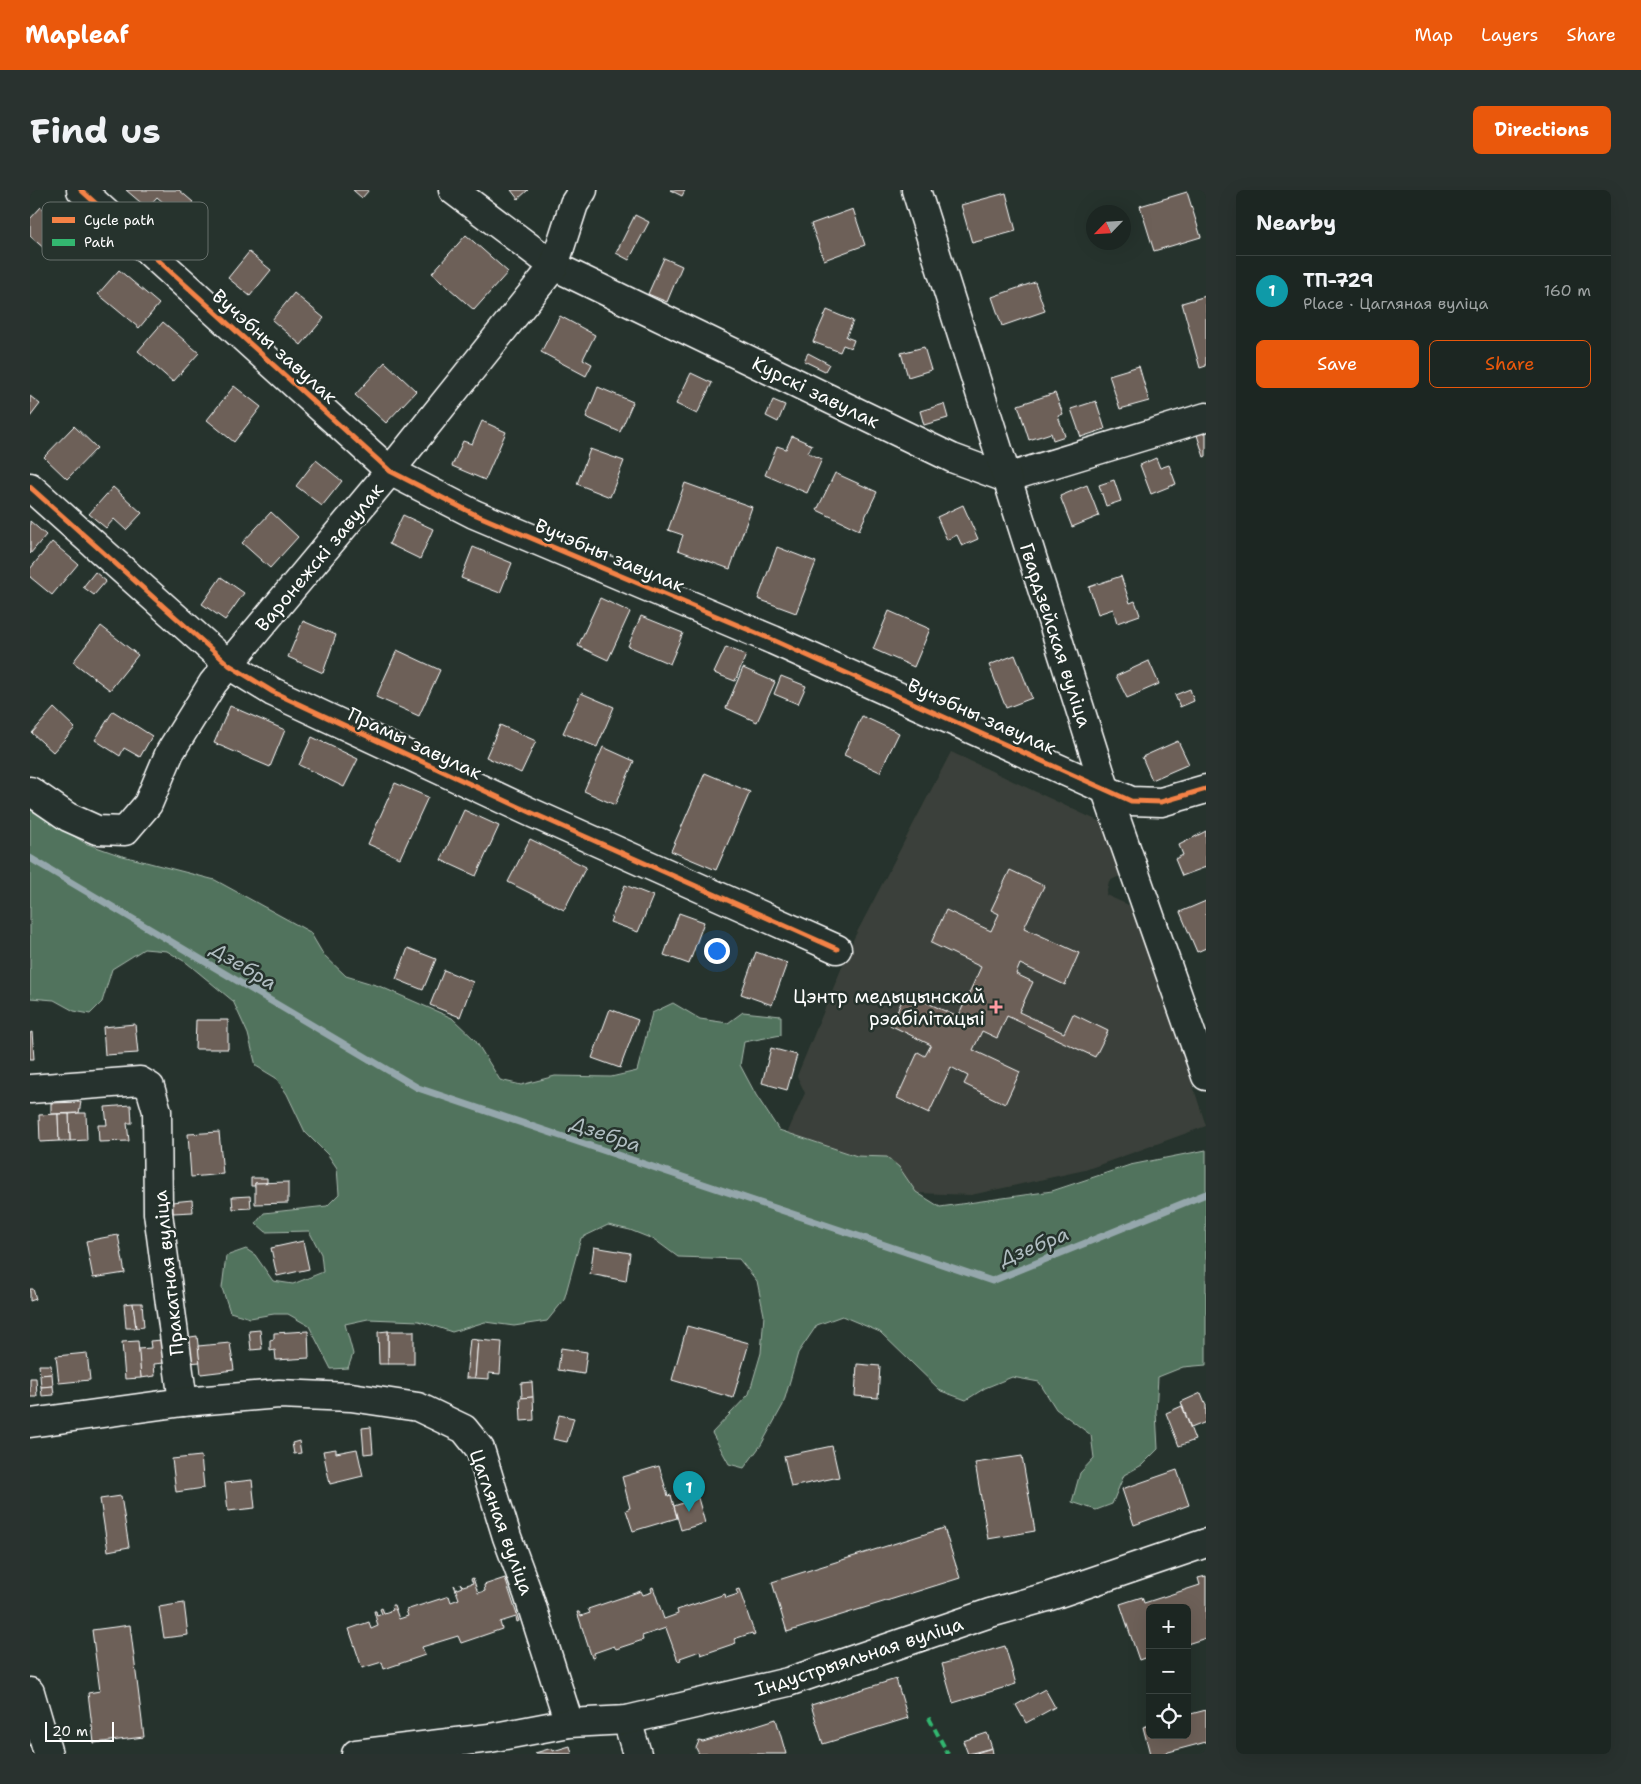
<!DOCTYPE html>
<html lang="en">
<head>
<meta charset="utf-8">
<style>
	:root { --surface:#1c2622; --page:#29322f; --text:#f1f3f6; --muted:#a0a5a5; --line:#3a4340; --accent:#ea580c }
	body { margin:0; font-family:"Shantell Sans",sans-serif; background:var(--page); color:var(--text) }
	.controls { position:absolute; right:15px; bottom:15px; display:grid; overflow:hidden; border-radius:8px; box-shadow:0 5px 20px #0002 }
	.controls button { width:45px; height:45px; display:grid; place-items:center; padding:0; border:0; border-bottom:1px solid var(--line); background:var(--surface); color:var(--text); font:25px sans-serif }
	.compass { position:absolute; left:1056px; top:15px; width:45px; height:45px; border-radius:50%; background:var(--surface); box-shadow:0 5px 20px #0002; rotate:245deg }
	.scale { position:absolute; left:15px; bottom:12px; width:69px; box-sizing:border-box; padding-left:5px; border:2px solid #fff; border-top:0; font-size:14px; line-height:18px; white-space:nowrap; color:#fff; -webkit-text-stroke:4px #26332d; paint-order:stroke }
	.you { position:absolute; left:686px; top:760px; width:18px; height:18px; margin:-12px; border:4px solid #fff; border-radius:50%; background:#1a73e8; box-shadow:0 0 0 8px #1a73e833 }
	.badge { display:grid; place-items:center; width:32px; height:32px; border-radius:50%; background:var(--accent); color:#fff; font-size:16px; font-weight:700 }
	.pin { position:absolute; translate:-50% -41px; filter:drop-shadow(0 1px 2px #0008) }
	.pin::after { content:''; position:absolute; top:26px; width:18px; height:15px; background:inherit; clip-path:polygon(0 0,100% 0,50% 100%) }
	.list { margin:0; padding:0; list-style:none }
	h2 { display:flex; justify-content:space-between; align-items:center; height:65px; margin:0; padding:0 20px; font-size:21px }
	h2 small { font-size:16px; font-weight:400; color:var(--muted) }
	.list li { display:grid; grid-template-columns:32px 1fr auto; gap:15px; align-items:center; box-sizing:border-box; height:70px; padding:0 20px; border-top:1px solid var(--line) }
	.list b { display:block; font-size:19px; white-space:nowrap }
	.list p { margin:0; font-size:16px; white-space:nowrap; color:var(--muted) }
	.list em { font-size:16px; font-style:normal; color:var(--muted) }
	.actions { display:flex; gap:10px; padding:15px 20px }
	.actions a { flex:1; padding:11px 0; border:1px solid var(--accent); border-radius:8px; text-align:center; font-size:18px; color:var(--accent) }
	.actions .main { background:var(--accent); color:#fff }
	.icon { flex:none; width:28px; height:28px; fill:none; stroke:currentColor; stroke-width:2; stroke-linecap:round; stroke-linejoin:round }
	.map { position:relative; flex:none; width:1176px; height:1564px; overflow:hidden; border-radius:8px }
	header { display:flex; align-items:center; gap:30px; box-sizing:border-box; height:70px; padding:0 25px; background:var(--accent); color:#fff }
	header strong { font-size:24px }
	nav { display:flex; gap:28px; margin-inline-start:auto; font-size:18px }
	.intro { display:flex; align-items:center; justify-content:space-between; box-sizing:border-box; height:120px; padding:0 30px }
	h1 { margin:0; font-size:35px }
	.button { padding:12px 22px; border-radius:8px; background:var(--accent); color:#fff; font-size:18px; font-weight:700 }
	main { display:flex; gap:30px; padding:0 30px }
	aside { flex:1; background:var(--surface); border-radius:8px; box-shadow:0 5px 20px #0002 }
	.map>svg:first-child { display:block }
	.built { fill:#3b413a }
	.green { fill:#51735d; stroke:#a8b9ae }
	.lines { fill:none; stroke-linecap:round; stroke-linejoin:round }
	.stream { stroke:#95a7ac; stroke-width:7 }
	.building { fill:#6d6159; stroke:#fff }
	.minor-casing { stroke:#fff; stroke-width:31 }
	.minor { stroke:#26332d; stroke-width:28 }
	.quiet { stroke:#33b770; stroke-width:4; stroke-dasharray:8 4; stroke-linecap:butt }
	.cycleway-casing { stroke:#26332d; stroke-width:8 }
	.cycleway { stroke:#f48246; stroke-width:5 }
	.poi-dot { fill:#ff9aa2; stroke:#26332d; stroke-width:2 }
	.labels { text-anchor:middle; stroke-width:5; stroke-linejoin:round; paint-order:stroke }
	.street-label { font-size:19px; fill:#fff; stroke:#26332d }
	.poi-label { font-size:19px; fill:#fff; stroke:#26332d; text-anchor:end }
	.water-label { font-size:20px; font-style:italic; fill:#b0bdc1; stroke:#26332d }
	.key { fill:#26332d; stroke:#67706c; stroke-width:1 }
	.key-label { font-size:14px; fill:#fff }
</style>
</head>
<body>
<header>
<strong>Mapleaf</strong>
<nav><a>Map</a><a>Layers</a><a>Share</a></nav>
</header>
<div class="intro"><h1>Find us</h1><a class="button">Directions</a></div>
<main>
<div class="map">
<svg width="1176" height="1564" viewBox="0 0 1176 1564">
	<rect width="100%" height="100%" fill="#26332d"/>
	<filter id="ink" filterUnits="userSpaceOnUse"><feTurbulence type="fractalNoise" baseFrequency=".02" numOctaves="2"/><feDisplacementMap in="SourceGraphic" scale="10" xChannelSelector="R" yChannelSelector="G"/><feConvolveMatrix kernelMatrix="1 2 1 2 8 2 1 2 1" color-interpolation-filters="sRGB"/></filter>
	<g filter="url(#ink)">
		<!-- built -->
		<path class="built" d="M921 562 1083 638 1094 684 1079 691 1076 705 1105 718 1176 936 1055 980 941 1005 833 1001 749 962 775 903 767 886 824 748Z"/>
		<!-- green -->
		<path class="green" d="M0 619 55 653 89 665 185 690 280 742 293 764 316 786 349 796 422 828 445 850 470 890 491 895 525 886 581 887 607 881 622 823 643 813 670 829 698 833 713 822 751 826V845L714 852 710 875 726 905 749 940 827 966 857 967 869 977 886 1002 910 1017 1022 1001 1100 975 1176 960V1175L1153 1177 1128 1187 1126 1222 1128 1259 1112 1275 1094 1285 1082 1314 1066 1320 1042 1312 1050 1283 1064 1268 1061 1245 1026 1219 1009 1192 982 1187 955 1198 936 1210 911 1201 850 1142 812 1126 787 1135 768 1163 753 1215 731 1255 714 1278 699 1274 682 1243 719 1204 731 1163 734 1125 727 1091 709 1069 648 1067 625 1050 600 1040 578 1035 551 1048 534 1110 517 1131 484 1136 455 1132 422 1142 389 1131 338 1129 315 1134 323 1164 318 1178 301 1179 279 1136 258 1124H244L220 1128 200 1122 192 1098 196 1066 216 1059 225 1065 243 1091 263 1094 293 1082 291 1064 279 1041 236 1042 226 1033 234 1023 297 1016 309 1004 307 978 298 965 275 942 257 904 246 888 226 876 218 844 203 811 157 773 137 761 114 759 82 779 72 812 60 824 44 821 24 810 0 808Z"/>
		<g class="lines">
			<!-- stream -->
			<path class="stream" d="M0 668 388 898 962 1091 1176 1004"/>
		</g>
		<!-- building -->
		<g class="building">
			<path d="M96 0H149L163 12 150 27 127 7 117 18Z"/>
			<path d="M323 0H339L332 8Z"/>
			<path d="M481 0H498L488 9Z"/>
			<path d="M640 0H655L652 6Z"/>
			<path d="M1157 2 1171 47 1124 61 1110 16Z"/>
			<path d="M976 3 986 41 942 53 931 15Z"/>
			<path d="M11 17 36 39 16 60 0 46V29Z"/>
			<path d="M823 19 835 55 794 70 781 34Z"/>
			<path d="M605 25 619 32 599 70 586 63Z"/>
			<path d="M436 45 478 82 444 120 402 83Z"/>
			<path d="M219 62 241 80 220 106 198 88Z"/>
			<path d="M634 68 652 76 637 112 618 104Z"/>
			<path d="M89 80 129 114 109 138 68 104Z"/>
			<path d="M1005 92 1015 121 972 136 962 107Z"/>
			<path d="M264 103 294 128 271 155 242 130Z"/>
			<path d="M1176 106V176L1170 178 1152 113Z"/>
			<path d="M797 120 823 131 816 147 824 150 821 158 813 155 810 162 783 152Z"/>
			<path d="M530 126 565 145 553 169 562 174 556 186 511 162Z"/>
			<path d="M133 132 169 163 143 192 108 161Z"/>
			<path d="M894 157 901 180 878 187 871 163Z"/>
			<path d="M778 163 799 174 795 181 774 171Z"/>
			<path d="M355 172 386 201 356 233 325 205Z"/>
			<path d="M1109 176 1119 211 1090 219 1079 185Z"/>
			<path d="M661 183 682 193 667 224 646 214Z"/>
			<path d="M204 196 231 217 204 252 177 230Z"/>
			<path d="M568 197 603 212 590 242 556 227Z"/>
			<path d="M1025 203 1033 224 1028 226 1035 246 1023 250 1021 243 999 250 988 215Z"/>
			<path d="M0 206 10 214 0 227Z"/>
			<path d="M743 210 755 215 748 232 736 226Z"/>
			<path d="M1066 211 1075 239 1051 247 1041 219Z"/>
			<path d="M914 214 918 228 894 235 890 221Z"/>
			<path d="M452 231 476 242 455 290 422 276 433 251 442 254Z"/>
			<path d="M44 236 67 258 37 289 14 267Z"/>
			<path d="M1176 242V266L1174 267 1167 245Z"/>
			<path d="M762 246 782 255 778 263 792 269 777 303 735 285 747 256 756 259Z"/>
			<path d="M560 259 594 271 580 307 547 294Z"/>
			<path d="M1126 268 1130 278 1139 275 1146 294 1121 304 1110 275Z"/>
			<path d="M286 270 312 291 292 316 266 296Z"/>
			<path d="M805 283 847 302 829 340 787 320Z"/>
			<path d="M1084 290 1091 311 1076 316 1069 295Z"/>
			<path d="M655 293 722 317 700 379 648 360 653 345 638 340Z"/>
			<path d="M1057 295 1069 326 1042 337 1030 306Z"/>
			<path d="M83 297 112 323 96 340 84 329 76 338 59 324Z"/>
			<path d="M933 315 948 349 932 356 927 345 917 350 907 327Z"/>
			<path d="M241 322 268 347 240 378 212 353Z"/>
			<path d="M373 325 403 339 390 369 359 354Z"/>
			<path d="M0 331 16 345 0 364Z"/>
			<path d="M22 352 48 374 22 405 0 387V379Z"/>
			<path d="M443 357 482 373 470 403 431 388Z"/>
			<path d="M747 357 786 372 766 423 728 409Z"/>
			<path d="M65 382 76 391 64 405 53 397Z"/>
			<path d="M1091 386 1100 413 1105 411 1110 425 1087 433 1083 419 1068 424 1059 397Z"/>
			<path d="M191 387 214 403 195 430 172 414Z"/>
			<path d="M570 408 600 422 578 470 548 456Z"/>
			<path d="M859 421 900 439 884 477 843 459Z"/>
			<path d="M611 426 653 443 640 474 598 456Z"/>
			<path d="M273 431 306 445 293 483 258 467Z"/>
			<path d="M71 436 108 465 80 500 43 472Z"/>
			<path d="M696 457 716 465 705 491 684 483Z"/>
			<path d="M367 460 410 480 389 526 346 507Z"/>
			<path d="M985 465 1002 508 976 518 959 475Z"/>
			<path d="M1119 471 1129 494 1097 508 1086 486Z"/>
			<path d="M713 478 745 492 727 532 696 518Z"/>
			<path d="M751 486 776 496 768 514 744 504Z"/>
			<path d="M1160 499 1164 511 1150 517 1145 505Z"/>
			<path d="M551 503 584 517 567 557 533 543Z"/>
			<path d="M200 516 255 540 240 577 184 553Z"/>
			<path d="M24 518 45 538 23 562 2 543Z"/>
			<path d="M83 521 122 546 110 567 94 558 90 566 65 550Z"/>
			<path d="M832 526 869 543 850 582 814 565Z"/>
			<path d="M470 535 506 551 491 583 456 567Z"/>
			<path d="M282 547 328 569 314 597 269 575Z"/>
			<path d="M1148 551 1159 574 1122 590 1112 567Z"/>
			<path d="M573 557 604 571 585 615 554 601Z"/>
			<path d="M675 583 720 602 686 680 641 661Z"/>
			<path d="M365 593 398 607 370 668 338 654Z"/>
			<path d="M434 620 469 636 446 686 411 670Z"/>
			<path d="M1176 641V677L1152 686 1145 669 1153 665 1149 655Z"/>
			<path d="M500 649 556 677 534 720 478 692Z"/>
			<path d="M980 680 1014 696 994 738 1049 763 1035 795 990 774 986 784 1003 792 989 822 1034 843 1043 824 1078 841 1065 867 977 826 967 848 952 841 943 860 990 882 975 914 934 894 938 886 921 877 899 923 867 908 888 862 895 866 901 855 860 835 876 803 928 827 951 777 901 753 916 720 961 741 969 724 961 720Z"/>
			<path d="M595 695 623 706 608 742 580 732Z"/>
			<path d="M1176 711V758L1167 762 1150 722Z"/>
			<path d="M649 723 674 732 659 774 634 765Z"/>
			<path d="M378 758 406 769 393 800 366 789Z"/>
			<path d="M726 762 757 773 742 815 711 804Z"/>
			<path d="M414 780 443 792 430 827 400 815Z"/>
			<path d="M580 819 608 830 590 878 562 868Z"/>
			<path d="M166 830H198V859H165Z"/>
			<path d="M105 834 108 863 75 865 73 837Z"/>
			<path d="M2 842 4 869H0V843Z"/>
			<path d="M741 858 767 865 757 900 732 893Z"/>
			<path d="M51 912 49 923 21 924V913Z"/>
			<path d="M101 915 102 933H97L99 951 69 952 68 935H77L75 917Z"/>
			<path d="M49 923H56L57 950 40 951 39 924Z"/>
			<path d="M28 924 29 951 10 952 9 925Z"/>
			<path d="M28 924H39L40 951H29Z"/>
			<path d="M189 942 193 984 161 987 158 944Z"/>
			<path d="M221 988H237V993H225V996H221Z"/>
			<path d="M258 992V1013L225 1014V993Z"/>
			<path d="M220 1006 221 1018 203 1019 202 1007Z"/>
			<path d="M162 1010 163 1022 143 1023 142 1012Z"/>
			<path d="M88 1045 95 1083 63 1088 56 1051Z"/>
			<path d="M273 1051 279 1079 247 1086 241 1058Z"/>
			<path d="M564 1057 600 1063 596 1091 560 1084Z"/>
			<path d="M0 1099H3L6 1109 0 1111Z"/>
			<path d="M103 1113 106 1138H96L94 1114Z"/>
			<path d="M103 1113H112L114 1137 106 1138Z"/>
			<path d="M657 1136 719 1153 703 1208 642 1190Z"/>
			<path d="M230 1140 232 1159 221 1160 219 1141Z"/>
			<path d="M278 1141 279 1168 246 1170 245 1160 240 1161V1150L244 1149V1143Z"/>
			<rect x="358" y="1141" width="26" height="33"/>
			<path d="M358 1141V1174H349L348 1142Z"/>
			<path d="M167 1146 170 1172 158 1173 154 1148Z"/>
			<path d="M440 1149 448 1150 445 1188H436Z"/>
			<path d="M132 1150 134 1173 124 1174 125 1186 111 1188 108 1159 121 1158 120 1151Z"/>
			<path d="M448 1150 472 1152 470 1184 459 1183V1189L445 1188Z"/>
			<path d="M108 1151 111 1188 95 1189 92 1152Z"/>
			<path d="M200 1153 204 1180 171 1184 168 1156Z"/>
			<path d="M531 1158 557 1162 554 1184 528 1180Z"/>
			<path d="M57 1163 60 1190 29 1193 26 1166Z"/>
			<path d="M827 1174 850 1176 848 1208 825 1206Z"/>
			<path d="M9 1175H21L22 1184 10 1185Z"/>
			<path d="M22 1184 23 1196 11 1197 10 1185Z"/>
			<path d="M0 1188H6L7 1207H0Z"/>
			<path d="M502 1192 503 1207 492 1208 491 1193Z"/>
			<path d="M23 1196 24 1205 12 1206 11 1197Z"/>
			<path d="M1171 1203 1176 1215V1232L1161 1238 1151 1212Z"/>
			<path d="M503 1207 504 1230 491 1231 490 1208Z"/>
			<path d="M1152 1216 1165 1250 1149 1256 1136 1223Z"/>
			<path d="M529 1225 544 1228 537 1252 523 1249Z"/>
			<path d="M341 1237 343 1263 334 1264 332 1238Z"/>
			<path d="M269 1251 271 1263 264 1264 262 1253Z"/>
			<path d="M802 1256 809 1287 761 1297 754 1266Z"/>
			<path d="M306 1259V1263L327 1259 333 1286 300 1294 293 1261Z"/>
			<path d="M171 1266 174 1298 146 1302 142 1269Z"/>
			<path d="M992 1266 1005 1341 958 1349 945 1273Z"/>
			<path d="M629 1276 638 1306 641 1305 647 1328 603 1341 596 1320 600 1318 592 1287Z"/>
			<path d="M1147 1280 1159 1315 1104 1335 1092 1299Z"/>
			<path d="M222 1290 225 1318 198 1321 195 1293Z"/>
			<path d="M91 1306 99 1357 78 1361 70 1309Z"/>
			<path d="M668 1308 675 1333 651 1340 644 1316Z"/>
			<path d="M914 1338 930 1388 757 1442 742 1392Z"/>
			<path d="M1176 1386V1448L1157 1454V1418H1120V1466L1109 1470 1090 1414 1112 1407 1114 1413 1170 1395 1168 1388Z"/>
			<path d="M443 1388 448 1403 455 1401 454 1395 475 1388 489 1431 487 1432 486 1427 470 1432 472 1439 431 1453 428 1446 392 1457 395 1465 354 1479 352 1472 332 1478 319 1439 339 1432 341 1439 348 1436 344 1421H346L347 1426 352 1424 350 1419 352 1418 354 1423 363 1420 362 1415H364L369 1429 378 1426 376 1420 419 1406 421 1412 429 1409 424 1395 427 1399 432 1397 430 1393 433 1396 443 1393 441 1389Z"/>
			<path d="M623 1397 634 1429 648 1424 647 1420 695 1404 696 1408 708 1404 706 1400 709 1399 725 1445 723 1446 722 1443 704 1449 706 1453 671 1465 670 1461 650 1468 651 1470 648 1471 636 1438 612 1446 613 1450 586 1459 584 1456 564 1463 565 1467 562 1468 547 1422H549L551 1426 560 1423 558 1419 611 1401 613 1405 622 1402 621 1398Z"/>
			<path d="M154 1413 158 1445 134 1448 129 1417Z"/>
			<path d="M100 1435 114 1547 64 1553 58 1503 70 1501 62 1440Z"/>
			<path d="M975 1456 986 1494 923 1513 912 1474Z"/>
			<path d="M866 1489 878 1528 793 1554 781 1515Z"/>
			<path d="M1015 1499 1025 1517 996 1533 986 1515Z"/>
			<path d="M1176 1520V1552L1131 1564H1120L1113 1537 1120 1535V1545H1157V1525Z"/>
			<path d="M746 1529 756 1564H669L666 1558 669 1551 673 1552Z"/>
			<path d="M957 1543 962 1558 938 1564 933 1551Z"/>
			<path d="M540 1556 542 1564 505 1563 522 1558 523 1561Z"/>
			<path d="M962 1558 963 1564H943Z"/>
		</g>
		<g class="lines">
			<!-- minor casing -->
			<g class="minor-casing">
				<g id="minor">
					<path d="M51 0 360 281 444 324 743 450 1101 611 1131 612 1176 599"/>
					<path d="M423 0 524 76 922 268 976 288 1176 227"/>
					<path d="M886 0 1075 598 1176 886"/>
					<path d="M0 297 199 475 243 502 500 622 807 759"/>
					<path d="M0 601 38 627 67 640 95 641 118 614 140 562 183 493 360 281 524 76 544 14 553 0"/>
					<path d="M0 899 110 891 120 897 127 921 128 1023 153 1212"/>
					<path d="M0 1233 153 1212 249 1204 321 1207 388 1217 434 1239 450 1259 477 1347 498 1404 539 1533"/>
					<path d="M0 1502 18 1564"/>
					<path d="M597 1530 607 1564"/>
					<path d="M326 1564 460 1548 539 1533 597 1530 758 1492 960 1423 1017 1407 1176 1353"/>
				</g>
			</g>
			<!-- minor -->
			<use href="#minor" class="minor"/>
			<!-- quiet -->
			<path class="quiet" d="M899 1528 918 1564"/>
			<!-- cycleway casing -->
			<g class="cycleway-casing">
				<g id="cycleway">
					<path d="M51 0 360 281 444 324 743 450 1101 611 1131 612 1176 599"/>
					<path d="M0 297 199 475 243 502 500 622 807 759"/>
				</g>
			</g>
			<!-- cycleway -->
			<use href="#cycleway" class="cycleway"/>
		</g>
	</g>
	<!-- markers -->
	<path class="poi-dot" d="M963.5 809.5h5v5h5v5h-5v5h-5v-5h-5v-5h5z"/>
	<g class="labels">
		<!-- street labels -->
		<g class="street-label">
			<text transform="translate(245 156) rotate(42)" y="7">Вучэбны завулак</text>
			<text transform="translate(786 202) rotate(26)" y="7">Курскі завулак</text>
			<text transform="translate(580 365) rotate(23)" y="7">Вучэбны завулак</text>
			<text transform="translate(289 367) rotate(-50)" y="7">Варонежскі завулак</text>
			<text transform="translate(1026 445) rotate(72)" y="7">Гвардзейская вуліца</text>
			<text transform="translate(952 526) rotate(24)" y="7">Вучэбны завулак</text>
			<text transform="translate(385 553) rotate(25)" y="7">Прамы завулак</text>
			<text transform="translate(138 1083) rotate(-96)" y="7">Пракатная вуліца</text>
			<text transform="translate(472 1332) rotate(70)" y="7">Цагляная вуліца</text>
			<text transform="translate(829 1466) rotate(-18)" y="7">Індустрыяльная вуліца</text>
		</g>
		<!-- poi labels -->
		<g class="poi-label">
			<text x="955" y="813">Цэнтр медыцынскай<tspan x="955" dy="22">рэабілітацыі</tspan></text>
		</g>
		<!-- water labels -->
		<g class="water-label">
			<text transform="translate(214 776) rotate(31)" y="7">Дзебра</text>
			<text transform="translate(576 944) rotate(19)" y="7">Дзебра</text>
			<text transform="translate(1004 1056) rotate(-22)" y="7">Дзебра</text>
		</g>
	</g>
	<!-- legend -->
	<rect x="12" y="12" width="166" height="58" rx="8" class="key"/>
	<rect x="22" y="27" width="23" height="6" fill="#f48246"/>
	<rect x="22" y="49" width="23" height="7" fill="#33b770"/>
	<g class="key-label">
		<text x="54" y="35">Cycle path</text>
		<text x="54" y="57">Path</text>
	</g>
</svg>
<div class="controls">
<button>+</button>
<button>−</button>
<button><svg class="icon" aria-label="locate" viewBox="0 0 24 24"><circle cx="12" cy="12" r="6"/><path d="M12 2v4M12 18v4M2 12h4M18 12h4"/></svg></button>
</div>
<svg class="compass" viewBox="-18 -18 36 36"><path d="M0-13l5 13h-10z" fill="#e53935"/><path d="M0 13l5-13h-10z" fill="#a0a5a5"/></svg>
<div class="scale">20 m</div>
<div class="you"></div>
<div class="pin badge" style="left:659px;top:1322px;background:#0f9aa8">1</div>
</div>
<aside>
<h2>Nearby<small></small></h2>
<ul class="list">
<li><span class="badge" style="background:#0f9aa8">1</span><div><b>ТП-729</b><p>Place · Цагляная вуліца</p></div><em>160 m</em></li>
</ul>
<div class="actions"><a class="main">Save</a><a>Share</a></div>
</aside>
</main>
</body>
</html>
